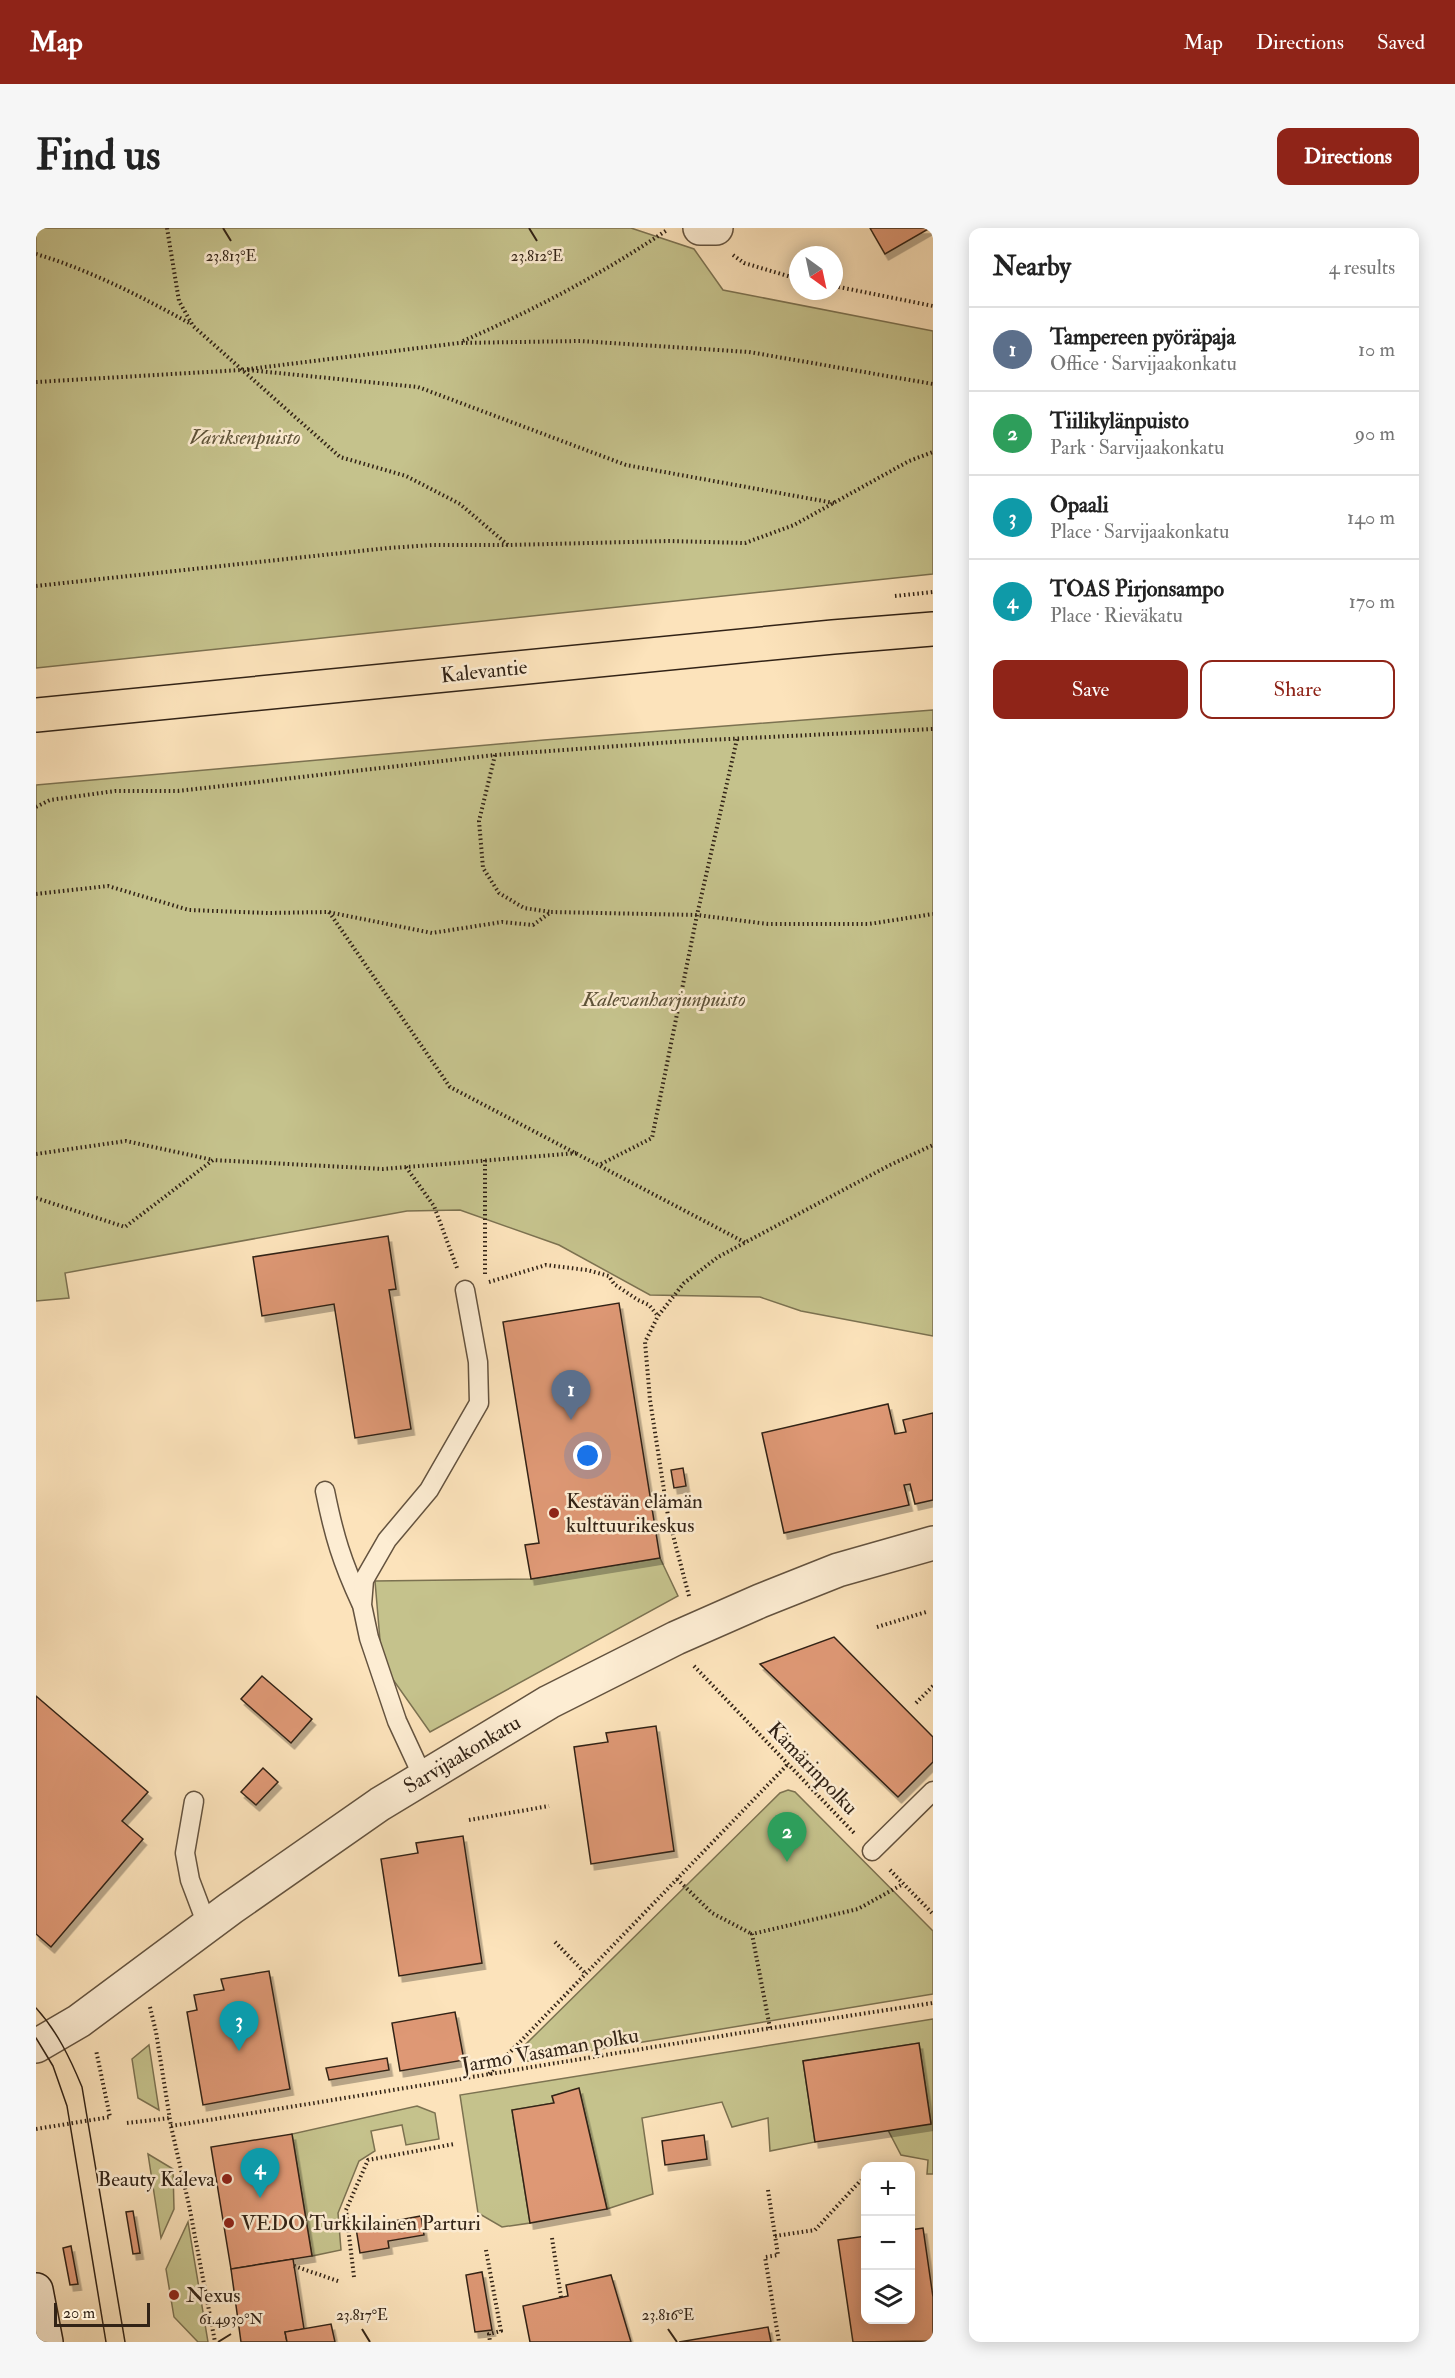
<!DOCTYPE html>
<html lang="en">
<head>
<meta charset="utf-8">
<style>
	:root { --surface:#fff; --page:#f6f6f6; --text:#222; --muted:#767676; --line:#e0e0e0; --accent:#8f2418 }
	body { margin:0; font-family:"IM FELL Double Pica",serif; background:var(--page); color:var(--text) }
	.controls { position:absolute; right:18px; bottom:18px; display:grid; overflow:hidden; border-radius:12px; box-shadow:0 3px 15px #0003 }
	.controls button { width:54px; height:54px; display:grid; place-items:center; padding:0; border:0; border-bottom:2px solid var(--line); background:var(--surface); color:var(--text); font:30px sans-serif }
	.compass { position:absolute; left:753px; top:18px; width:54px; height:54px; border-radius:50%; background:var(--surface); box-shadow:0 3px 15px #0003; rotate:147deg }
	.scale { position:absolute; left:18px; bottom:15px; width:96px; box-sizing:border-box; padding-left:6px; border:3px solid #322316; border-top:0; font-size:16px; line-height:21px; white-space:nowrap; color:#322316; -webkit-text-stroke:4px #fdedd3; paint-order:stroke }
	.you { position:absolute; left:552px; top:1228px; width:21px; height:21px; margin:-15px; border:4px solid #fff; border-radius:50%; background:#1a73e8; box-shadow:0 0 0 9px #1a73e833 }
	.badge { display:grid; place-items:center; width:39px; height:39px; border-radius:50%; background:var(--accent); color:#fff; font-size:20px; font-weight:700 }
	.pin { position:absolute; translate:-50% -50px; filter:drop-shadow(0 2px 3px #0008) }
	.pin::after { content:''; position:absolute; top:32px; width:21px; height:18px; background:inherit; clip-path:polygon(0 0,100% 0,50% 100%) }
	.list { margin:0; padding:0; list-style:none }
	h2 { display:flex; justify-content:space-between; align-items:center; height:78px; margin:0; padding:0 24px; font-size:26px }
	h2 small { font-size:20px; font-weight:400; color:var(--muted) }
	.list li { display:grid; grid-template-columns:39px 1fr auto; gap:18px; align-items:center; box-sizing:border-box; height:84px; padding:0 24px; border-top:2px solid var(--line) }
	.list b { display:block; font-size:22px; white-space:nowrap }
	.list p { margin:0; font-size:20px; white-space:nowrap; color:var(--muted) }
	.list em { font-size:20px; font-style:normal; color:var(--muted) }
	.actions { display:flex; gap:12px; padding:18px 24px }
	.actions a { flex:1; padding:14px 0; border:2px solid var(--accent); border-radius:12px; text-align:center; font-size:21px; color:var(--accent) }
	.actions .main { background:var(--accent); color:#fff }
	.icon { flex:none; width:33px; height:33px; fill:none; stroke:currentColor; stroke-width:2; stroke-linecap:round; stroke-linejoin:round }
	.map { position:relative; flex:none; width:897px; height:2114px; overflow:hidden; border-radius:12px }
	header { display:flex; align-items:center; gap:36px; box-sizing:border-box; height:84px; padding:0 30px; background:var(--accent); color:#fff }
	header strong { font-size:28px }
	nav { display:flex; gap:33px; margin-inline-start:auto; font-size:21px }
	.intro { display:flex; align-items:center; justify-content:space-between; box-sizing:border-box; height:144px; padding:0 36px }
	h1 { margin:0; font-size:42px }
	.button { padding:15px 27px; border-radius:12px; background:var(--accent); color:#fff; font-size:21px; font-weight:700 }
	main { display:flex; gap:36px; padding:0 36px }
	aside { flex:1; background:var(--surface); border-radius:12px; box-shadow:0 3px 15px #0003 }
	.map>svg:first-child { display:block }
	.green { fill:#c5c28c; stroke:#7c7251; stroke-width:1.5 }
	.building { fill:#de9874; stroke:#322316; stroke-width:1.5; filter:url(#shadow) }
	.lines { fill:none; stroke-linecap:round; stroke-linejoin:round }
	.service-casing { stroke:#64533f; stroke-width:21 }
	.minor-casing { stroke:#64533f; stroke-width:36 }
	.tertiary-casing { stroke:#64533f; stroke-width:36 }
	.secondary-casing { stroke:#322316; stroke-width:36 }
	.primary-casing { stroke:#322316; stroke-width:36 }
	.path { stroke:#322316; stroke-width:4; stroke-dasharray:1.5 3; stroke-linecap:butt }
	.service { stroke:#fdedd3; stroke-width:18 }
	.minor { stroke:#fdedd3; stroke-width:33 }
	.tertiary { stroke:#fdedd3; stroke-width:33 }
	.secondary { stroke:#fdedd3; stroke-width:33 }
	.primary { stroke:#fce3bb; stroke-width:33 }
	.tram { stroke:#322316; stroke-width:1.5 }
	.ticks { fill:none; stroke:#322316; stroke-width:2 }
	.poi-dot { fill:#8f2418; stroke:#fdedd3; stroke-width:2 }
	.labels { text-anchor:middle; stroke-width:5; stroke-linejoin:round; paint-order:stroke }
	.park-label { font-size:21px; font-style:italic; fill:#5e5339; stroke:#fdedd3 }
	.street-label { font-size:21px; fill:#322316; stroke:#fdedd3 }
	.poi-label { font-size:21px; fill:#322316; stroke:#fdedd3; text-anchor:start }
	.ticks-label { font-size:15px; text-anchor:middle; fill:#322316; stroke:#fdedd3; stroke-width:5; stroke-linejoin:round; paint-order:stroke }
</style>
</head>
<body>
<header>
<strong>Map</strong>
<nav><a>Map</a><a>Directions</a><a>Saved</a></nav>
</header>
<div class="intro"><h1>Find us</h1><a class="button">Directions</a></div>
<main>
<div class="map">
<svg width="897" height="2114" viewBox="0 0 897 2114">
	<defs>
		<filter id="shadow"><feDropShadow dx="3.5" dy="6" stdDeviation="0" flood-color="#0004"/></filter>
	</defs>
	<rect width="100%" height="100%" fill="#fce3bb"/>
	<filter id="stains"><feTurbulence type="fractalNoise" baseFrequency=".00333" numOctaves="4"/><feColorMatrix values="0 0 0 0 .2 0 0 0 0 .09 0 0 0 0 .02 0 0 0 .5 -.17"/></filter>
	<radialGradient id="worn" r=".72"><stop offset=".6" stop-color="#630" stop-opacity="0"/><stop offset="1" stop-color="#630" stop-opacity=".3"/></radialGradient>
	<!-- green -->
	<g class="green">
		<path d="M0 0H595L658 21 687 62 897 103V346L0 440Z"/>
		<path d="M897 482V1108L765 1083 724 1069 614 1067 523 1017 424 982 371 983 29 1045 33 1070 0 1073V557L508 512Z"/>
		<path d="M624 1330 642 1368 394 1504 346 1436 339 1353 495 1351Z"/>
		<path d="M752 1562 759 1564 897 1703V1766L486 1834 490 1816 744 1565Z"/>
		<path d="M897 1791V1946H891L892 1932 865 1927 852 1902 895 1895 883 1815 767 1833 779 1914 734 1923 732 1890 696 1899 686 1874 606 1890 617 1966 571 1981 543 1861 516 1868 518 1875 476 1882 494 1995 466 1999 442 1985 424 1867Z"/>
		<path d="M113 1817 123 1882 102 1870 96 1831Z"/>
		<path d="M381 1878 399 1885 403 1911 370 1917 366 1897 335 1903 339 1923 323 1933 302 1985 305 2022 276 2028 256 1906Z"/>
		<path d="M112 1926 137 1941 138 1981 125 2010Z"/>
		<path d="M152 1994 172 2114H162L138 2089 130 2041Z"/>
	</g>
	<!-- building -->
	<g class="building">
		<path d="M834 0H894L849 26Z"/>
		<path d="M352 1008 360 1061 353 1062 375 1201 319 1210 298 1076 226 1088 217 1029Z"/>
		<path d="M583 1075 624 1330 495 1351 489 1317 503 1315 467 1094Z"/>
		<path d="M852 1176 859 1206 870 1204 867 1192 897 1185V1272L879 1276 874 1256 868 1257 873 1277 748 1305 726 1205Z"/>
		<path d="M647 1240 650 1258 638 1260 635 1242Z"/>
		<path d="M798 1409 897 1509V1534L862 1569 724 1436Z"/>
		<path d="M226 1448 276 1491 255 1515 205 1471Z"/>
		<path d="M0 1468 112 1564 86 1593 107 1611 15 1719 0 1706Z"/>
		<path d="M620 1498 638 1623 555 1636 538 1519 572 1514 570 1505Z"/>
		<path d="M227 1540 242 1554 220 1577 205 1564Z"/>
		<path d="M427 1608 446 1735 363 1748 345 1631 382 1625 380 1615Z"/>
		<path d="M233 1743 254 1861 167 1877 151 1784 161 1782 158 1767 188 1762 185 1751Z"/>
		<path d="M419 1784 428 1832 364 1843 356 1795Z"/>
		<path d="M883 1815 895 1896 779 1914 767 1833Z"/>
		<path d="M351 1830 353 1842 293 1852 290 1840Z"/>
		<path d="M543 1860 571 1981 494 1995 476 1882 518 1875 516 1868Z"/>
		<path d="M256 1906 276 2028 195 2041 175 1919Z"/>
		<path d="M668 1907 671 1931 629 1937 626 1913Z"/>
		<path d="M97 1983 104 2025 97 2026 90 1984Z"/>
		<path d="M385 1988 388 2007 352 2013 353 2020 324 2025 320 2000Z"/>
		<path d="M887 2000 897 2069V2113L817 2114 802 2012 830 2008V2092H874V2002Z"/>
		<path d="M35 2018 42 2056 34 2057 27 2020Z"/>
		<path d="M257 2031 268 2101 249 2104 251 2114H205L195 2041Z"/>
		<path d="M446 2044 456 2102 439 2104 430 2047Z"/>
		<path d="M575 2047 595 2114H494L487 2078 532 2068 530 2057Z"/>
		<path d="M295 2096 299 2114H251L249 2104Z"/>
		<path d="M732 2099 735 2114H643Z"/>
	</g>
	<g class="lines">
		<!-- service casing -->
		<g class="service-casing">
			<g id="service">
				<path d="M289 1263C298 1308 306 1334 325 1375"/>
				<path d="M387 1549 361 1493 333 1410 326 1377 328 1352 351 1312 393 1262 443 1175 442 1134 429 1062"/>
				<path d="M158 1573 149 1625 154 1652 171 1697"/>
				<path d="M836 1623 897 1563"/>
			</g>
		</g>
		<!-- minor casing -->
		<g class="minor-casing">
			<path id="minor" d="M664 0H680"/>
		</g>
		<!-- tertiary casing -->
		<g class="tertiary-casing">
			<path id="tertiary" d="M0 1818 43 1793 195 1680 344 1576 513 1474 640 1410 724 1373 802 1342 897 1315"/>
		</g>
		<!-- secondary casing -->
		<g class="secondary-casing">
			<path id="secondary" d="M0 2062 10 2114"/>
		</g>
		<!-- primary casing -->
		<g class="primary-casing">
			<path id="primary" d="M0 487 797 409 897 401"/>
		</g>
		<!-- path -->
		<g class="path">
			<path d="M131 0 143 73 157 98 304 229 370 248 424 276 472 317"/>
			<path d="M0 26C54 42 106 69 155 96"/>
			<path d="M697 27 708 35 762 51"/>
			<path d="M798 58 897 78"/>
			<path d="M427 113C498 82 566 46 631 2"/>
			<path d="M212 142 382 159 590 237 798 275"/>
			<path d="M0 154 205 142 423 115 544 113 713 124 897 156"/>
			<path d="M0 358 352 320 397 317H473L633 313 709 315 758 297 873 233 897 224"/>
			<path d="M859 368 897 364"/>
			<path d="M459 527 443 593 447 640 463 665 488 680 515 684"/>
			<path d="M0 579 14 572 79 563H142L459 527 651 513 897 501"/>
			<path d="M0 666 72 658 153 682 232 685 292 684 396 705 466 694 497 697 515 684 661 687 732 696H833L897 686"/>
			<path d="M293 684 414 859 710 1015"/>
			<path d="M0 926 90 913 177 932"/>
			<path d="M565 936 616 910 661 687 701 511"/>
			<path d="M370 939 398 978 421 1040"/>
			<path d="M0 970 89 999 177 932 347 941 541 925"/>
			<path d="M449 1046V932"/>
			<path d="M453 1054 510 1037 551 1042 573 1048 578 1056 602 1072 613 1077 622 1088"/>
			<path d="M653 1368 632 1288 614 1172 609 1114 622 1088 648 1055 682 1029 854 937 897 917"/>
			<path d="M841 1399 890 1384"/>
			<path d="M658 1438 819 1606"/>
			<path d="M880 1475 897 1458"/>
			<path d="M433 1592 513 1578"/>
			<path d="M854 1642 897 1686"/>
			<path d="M641 1651 676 1685 716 1706"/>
			<path d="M519 1714 550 1746"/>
			<path d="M114 1779 120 1804 135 1898 153 1977 179 2114"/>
			<path d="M734 1800 716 1706 822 1681 867 1656"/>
			<path d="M453 1846 752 1536"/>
			<path d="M91 1895 134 1890"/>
			<path d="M135 1898C389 1858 643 1813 897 1775"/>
			<path d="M0 1901 74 1889 60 1822"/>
			<path d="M732 1962 742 2027 729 2029 743 2114"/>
			<path d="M739 2008 779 2002 825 1952"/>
			<path d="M516 2010 525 2069"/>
			<path d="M450 2022 465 2103 453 2106 454 2114"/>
			<path d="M258 2038 302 2053"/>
			<path d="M318 2049 310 1982 332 1932 418 1916"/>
		</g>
		<!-- service -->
		<use href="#service" class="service"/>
		<!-- minor -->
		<use href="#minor" class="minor"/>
		<!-- tertiary -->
		<use href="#tertiary" class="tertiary"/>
		<!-- secondary -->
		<use href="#secondary" class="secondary"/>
		<!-- primary -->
		<use href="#primary" class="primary"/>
		<!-- tram -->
		<g class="tram">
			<path d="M0 1780C21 1803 34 1830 46 1859L89 2114"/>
			<path d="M0 1810 17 1838 31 1878 70 2114"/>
		</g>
	</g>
	<!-- ticks -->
	<path class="ticks" d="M187 0 195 13M493 0 501 13M326 2101 334 2114M632 2101 641 2114M182 2114 195 2106"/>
	<!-- markers -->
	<g class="poi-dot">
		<circle cx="518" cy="1285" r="6"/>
		<circle cx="191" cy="1951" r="6"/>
		<circle cx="193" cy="1995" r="6"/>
		<circle cx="138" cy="2067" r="6"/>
	</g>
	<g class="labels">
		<!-- park labels -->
		<g class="park-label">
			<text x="209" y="216">Variksenpuisto</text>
			<text x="628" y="778">Kalevanharjunpuisto</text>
		</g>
		<!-- street labels -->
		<g class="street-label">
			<text transform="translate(448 443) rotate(-6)" y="7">Kalevantie</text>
			<text transform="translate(426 1526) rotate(-31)" y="7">Sarvijaakonkatu</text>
			<text transform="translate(777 1540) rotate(46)" y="7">Kämärinpolku</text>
			<text transform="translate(514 1822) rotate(-10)" y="7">Jarmo Vasaman polku</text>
		</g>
		<!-- poi labels -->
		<g class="poi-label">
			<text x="530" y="1280">Kestävän elämän<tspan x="530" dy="24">kulttuurikeskus</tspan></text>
			<text x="179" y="1958" text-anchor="end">Beauty Kaleva</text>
			<text x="205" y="2002">VEDO Turkkilainen Parturi</text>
			<text x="150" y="2074">Nexus</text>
		</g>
	</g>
	<g class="ticks-label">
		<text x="195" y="33">23.813°E</text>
		<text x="501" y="33">23.812°E</text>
		<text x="326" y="2092">23.817°E</text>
		<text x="632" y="2092">23.816°E</text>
		<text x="195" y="2096">61.4930°N</text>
	</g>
	<rect width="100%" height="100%" filter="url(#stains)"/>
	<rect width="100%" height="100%" fill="url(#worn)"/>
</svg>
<div class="controls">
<button>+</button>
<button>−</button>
<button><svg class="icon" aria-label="layers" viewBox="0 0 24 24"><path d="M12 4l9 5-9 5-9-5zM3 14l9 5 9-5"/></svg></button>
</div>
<svg class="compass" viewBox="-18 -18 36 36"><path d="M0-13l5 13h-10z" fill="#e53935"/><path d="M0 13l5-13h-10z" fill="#767676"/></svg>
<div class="scale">20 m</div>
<div class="you"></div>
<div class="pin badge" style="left:535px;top:1192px;background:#5c6f8a">1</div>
<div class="pin badge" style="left:751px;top:1634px;background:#2e9e5b">2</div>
<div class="pin badge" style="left:203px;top:1823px;background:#0f9aa8">3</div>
<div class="pin badge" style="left:224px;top:1970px;background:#0f9aa8">4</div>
</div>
<aside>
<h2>Nearby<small>4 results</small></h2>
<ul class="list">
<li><span class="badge" style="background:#5c6f8a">1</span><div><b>Tampereen pyöräpaja</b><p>Office · Sarvijaakonkatu</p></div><em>10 m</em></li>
<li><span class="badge" style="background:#2e9e5b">2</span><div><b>Tiilikylänpuisto</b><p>Park · Sarvijaakonkatu</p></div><em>90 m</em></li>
<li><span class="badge" style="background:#0f9aa8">3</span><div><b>Opaali</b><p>Place · Sarvijaakonkatu</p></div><em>140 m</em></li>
<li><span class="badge" style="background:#0f9aa8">4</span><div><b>TOAS Pirjonsampo</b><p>Place · Rieväkatu</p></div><em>170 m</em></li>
</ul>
<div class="actions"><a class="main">Save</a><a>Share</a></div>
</aside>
</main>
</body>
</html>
